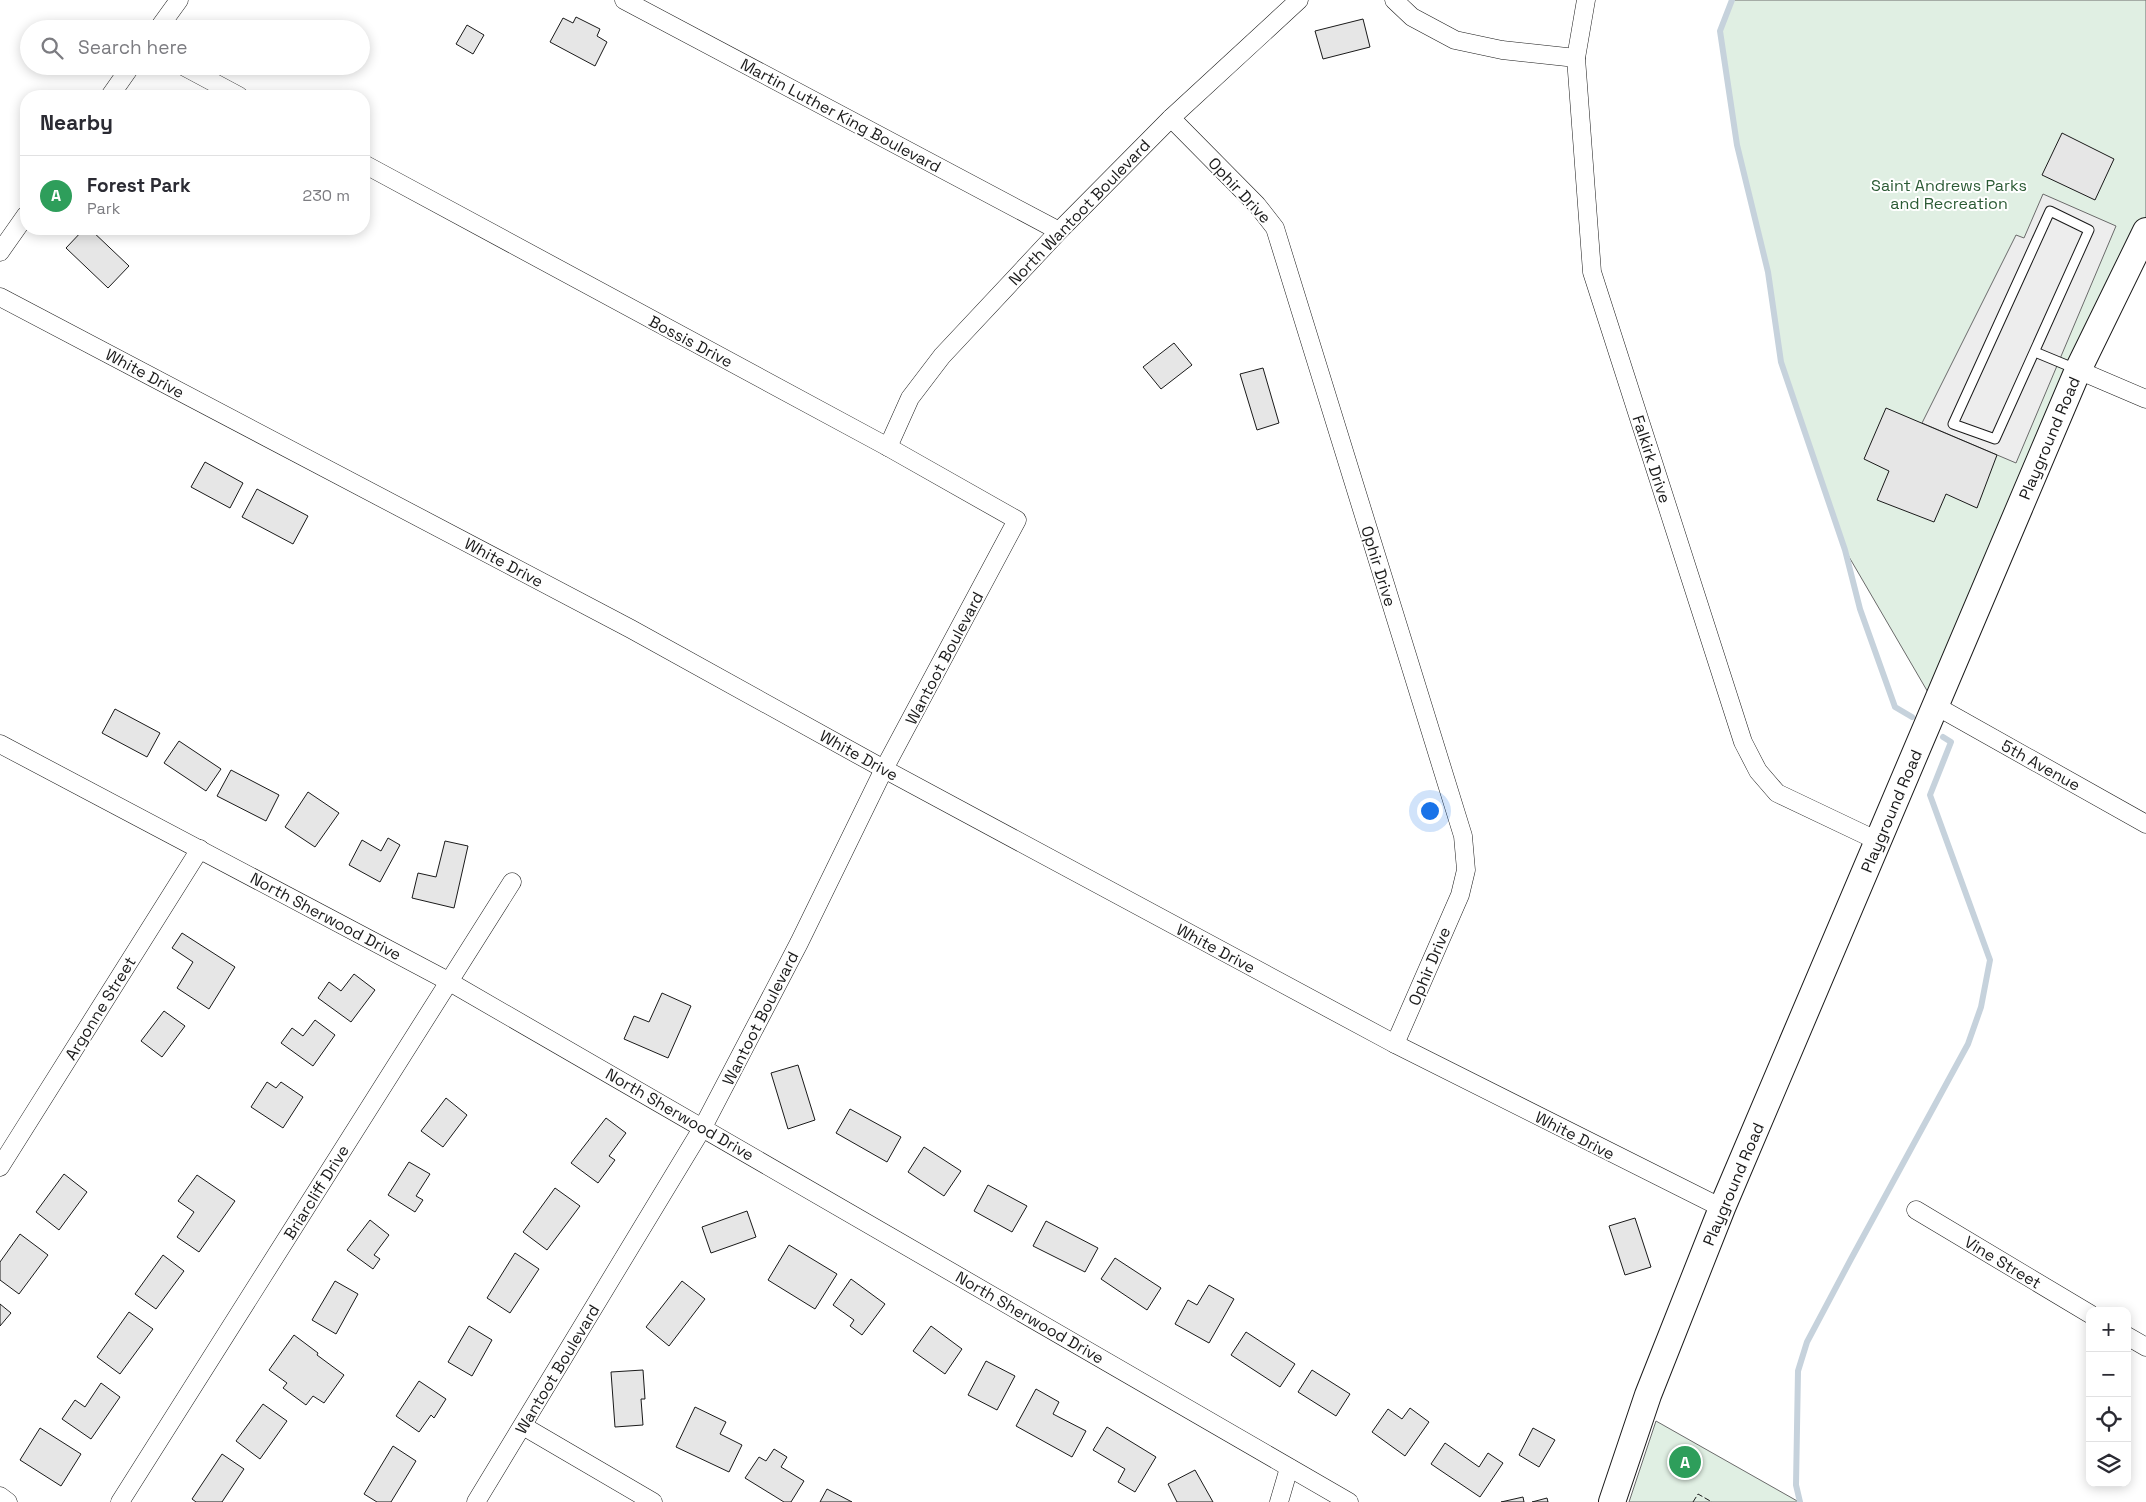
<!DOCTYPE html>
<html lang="en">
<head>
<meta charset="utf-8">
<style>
	:root { --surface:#fff; --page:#f2f2f3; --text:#2b2b33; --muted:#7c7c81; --line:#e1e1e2; --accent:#c62828 }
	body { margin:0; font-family:"Space Grotesk",sans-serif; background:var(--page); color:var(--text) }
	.controls { position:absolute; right:15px; bottom:15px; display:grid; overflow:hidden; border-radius:10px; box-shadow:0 2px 12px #0003 }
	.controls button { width:45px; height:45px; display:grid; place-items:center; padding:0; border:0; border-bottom:1px solid var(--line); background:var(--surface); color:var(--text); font:25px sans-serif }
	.you { position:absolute; left:1429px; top:810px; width:18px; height:18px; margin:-12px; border:4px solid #fff; border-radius:50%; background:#1a73e8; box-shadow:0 0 0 8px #1a73e833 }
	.badge { display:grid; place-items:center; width:32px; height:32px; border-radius:50%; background:var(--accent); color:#fff; font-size:16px; font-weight:700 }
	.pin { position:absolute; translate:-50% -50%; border:2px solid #fff; box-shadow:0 1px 5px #0006 }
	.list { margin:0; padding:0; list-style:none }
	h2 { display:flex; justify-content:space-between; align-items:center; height:65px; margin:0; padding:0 20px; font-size:21px }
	h2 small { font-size:16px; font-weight:400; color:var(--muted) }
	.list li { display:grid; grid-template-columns:32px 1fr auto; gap:15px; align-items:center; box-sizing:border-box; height:80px; padding:0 20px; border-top:1px solid var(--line) }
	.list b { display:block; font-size:19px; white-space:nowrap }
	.list p { margin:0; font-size:16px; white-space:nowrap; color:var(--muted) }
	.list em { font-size:16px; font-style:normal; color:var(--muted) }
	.icon { flex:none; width:28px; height:28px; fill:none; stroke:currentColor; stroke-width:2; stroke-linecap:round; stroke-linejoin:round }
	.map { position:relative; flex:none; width:2146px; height:1502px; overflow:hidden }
	.search { position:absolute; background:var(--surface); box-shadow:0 2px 12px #0003; left:20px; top:20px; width:350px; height:55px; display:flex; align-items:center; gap:12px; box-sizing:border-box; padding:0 18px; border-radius:28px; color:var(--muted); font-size:19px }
	.panel { position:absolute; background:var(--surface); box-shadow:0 2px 12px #0003; left:20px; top:90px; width:350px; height:145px; border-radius:20px }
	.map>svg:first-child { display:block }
	.green { fill:#e0efe3; stroke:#6a6a6a }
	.parking { fill:#ededed; stroke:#6a6a6a }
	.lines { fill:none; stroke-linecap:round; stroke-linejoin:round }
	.stream { stroke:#c6d2dc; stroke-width:6 }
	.building { fill:#e6e6e6; stroke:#1a1a1a }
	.lane-casing { stroke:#1a1a1a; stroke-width:11 }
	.street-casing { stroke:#1a1a1a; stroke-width:19 }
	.secondary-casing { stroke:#1a1a1a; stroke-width:28 }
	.lane { stroke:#fff; stroke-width:9 }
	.street { stroke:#fff; stroke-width:18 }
	.secondary { stroke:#fff; stroke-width:26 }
	.fence { stroke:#1a1a1a; stroke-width:1; stroke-dasharray:6 2.5; stroke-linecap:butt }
	.labels { text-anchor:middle; stroke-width:4; stroke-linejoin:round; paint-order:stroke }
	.street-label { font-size:16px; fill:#1a1a1a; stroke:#fff }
	.park-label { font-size:16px; fill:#2b5a34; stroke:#fff }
</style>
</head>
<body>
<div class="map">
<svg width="2146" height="1502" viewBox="0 0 2146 1502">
	<rect width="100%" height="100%" fill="#fff"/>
	<!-- green -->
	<g class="green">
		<path d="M1730 0H2146V244L1936 706 1845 550 1781 362 1768 272 1737 145 1720 31Z"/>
		<path d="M1656 1421 1799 1502H1629Z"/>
	</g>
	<!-- parking -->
	<path class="parking" d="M2043 194 2116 226 2016 463 1922 423 2016 235 2024 238Z"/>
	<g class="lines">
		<!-- stream -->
		<g class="stream">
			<path d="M1732 0 1720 31 1737 145 1768 272 1781 362 1845 550 1860 609 1895 707 1912 717"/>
			<path d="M1800 1502 1796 1485 1798 1371 1807 1342 1851 1259 1968 1044 1981 1007 1990 960 1930 795 1951 742 1943 737"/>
		</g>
	</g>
	<!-- building -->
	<g class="building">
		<path d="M576 17 600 29 597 36 607 42 595 66 550 42 563 18 573 23Z"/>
		<path d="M1363 19 1370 47 1323 59 1315 31Z"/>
		<path d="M467 25 484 35 473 54 456 44Z"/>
		<path d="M2062 133 2114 159 2095 200 2042 175Z"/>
		<path d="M84 229H90L129 266 108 288 66 248Z"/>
		<path d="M1174 343 1192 365 1161 389 1143 367Z"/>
		<path d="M1263 368 1279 423 1257 430 1240 374Z"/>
		<path d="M1886 408 1997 455 1977 508 1946 494 1934 522 1877 500 1889 471 1864 459Z"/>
		<path d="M205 462 243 483 230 508 191 487Z"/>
		<path d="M257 489 308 516 293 544 242 517Z"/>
		<path d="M115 709 160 733 147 757 102 733Z"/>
		<path d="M179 741 221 769 206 791 164 763Z"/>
		<path d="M231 770 279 795 266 821 217 796Z"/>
		<path d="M308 792 339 813 315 847 285 827Z"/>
		<path d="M388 838 400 845 380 882 349 865 362 840 381 851Z"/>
		<path d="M445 841 468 846 454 908 412 898 418 873 436 877Z"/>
		<path d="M182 933 235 967 209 1009 177 988 193 962 172 948Z"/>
		<path d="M354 974 375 990 351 1022 318 998 329 982 341 991Z"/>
		<path d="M662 993 691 1006 668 1058 624 1039 634 1016 649 1022Z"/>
		<path d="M164 1011 185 1026 162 1057 141 1041Z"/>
		<path d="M315 1020 335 1035 313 1066 281 1043 292 1028 303 1036Z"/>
		<path d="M798 1065 815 1120 788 1129 771 1073Z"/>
		<path d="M267 1082 276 1088 281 1082 303 1097 283 1128 251 1107Z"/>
		<path d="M446 1098 467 1115 443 1147 421 1131Z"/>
		<path d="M850 1109 901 1137 887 1162 836 1133Z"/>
		<path d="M606 1118 626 1133 609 1156 615 1160 598 1183 571 1163Z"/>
		<path d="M924 1147 961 1171 944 1196 908 1172Z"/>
		<path d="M409 1162 430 1174 416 1196 423 1200 415 1212 388 1195Z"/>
		<path d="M64 1174 87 1192 59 1230 36 1212Z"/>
		<path d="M197 1175 235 1201 199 1252 177 1237 194 1212 178 1201Z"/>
		<path d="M988 1185 1027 1206 1012 1232 974 1211Z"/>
		<path d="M555 1188 580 1206 547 1250 523 1232Z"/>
		<path d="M747 1211 756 1237 711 1253 702 1227Z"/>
		<path d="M1635 1218 1651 1267 1625 1275 1609 1226Z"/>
		<path d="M370 1220 389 1235 374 1255 380 1259 373 1269 347 1250Z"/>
		<path d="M1046 1221 1098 1248 1085 1272 1033 1246Z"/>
		<path d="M20 1234 48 1255 19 1294 0 1280V1262Z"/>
		<path d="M789 1245 837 1274 815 1309 768 1280Z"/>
		<path d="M515 1253 539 1269 510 1313 487 1298Z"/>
		<path d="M163 1255 184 1271 156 1309 135 1294Z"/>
		<path d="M1115 1258 1161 1288 1147 1310 1101 1279Z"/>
		<path d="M851 1279 885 1304 862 1335 850 1326 854 1320 833 1305Z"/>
		<path d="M335 1281 358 1294 336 1334 312 1320Z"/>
		<path d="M682 1281 705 1299 669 1346 646 1327Z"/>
		<path d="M1209 1285 1234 1299 1209 1343 1175 1324 1188 1300 1197 1305Z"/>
		<path d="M0 1304 11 1313 0 1326Z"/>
		<path d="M129 1312 153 1329 120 1374 97 1357Z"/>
		<path d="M469 1326 492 1340 472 1376 448 1362Z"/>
		<path d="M931 1326 962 1349 945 1374 913 1351Z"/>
		<path d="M1246 1332 1295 1364 1280 1387 1231 1355Z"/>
		<path d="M294 1335 318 1353 317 1355 344 1375 324 1403 313 1396 306 1405 283 1388 287 1383 269 1370Z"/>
		<path d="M986 1361 1015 1376 997 1410 968 1395Z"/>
		<path d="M643 1370 645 1399H641L643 1425 615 1427 611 1372Z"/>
		<path d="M1312 1370 1350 1394 1336 1416 1298 1392Z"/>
		<path d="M419 1381 446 1399 434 1418 431 1415 419 1432 396 1416Z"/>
		<path d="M101 1383 120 1397 91 1439 62 1419 75 1400 85 1407Z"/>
		<path d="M1036 1389 1059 1402 1053 1414 1086 1431 1072 1457 1016 1426Z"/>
		<path d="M263 1404 287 1421 260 1459 236 1441Z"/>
		<path d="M695 1407 726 1422 720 1434 742 1445 729 1472 676 1447Z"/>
		<path d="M1410 1408 1429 1422 1405 1456 1372 1432 1388 1409 1402 1419Z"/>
		<path d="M1107 1427 1156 1457 1135 1492 1118 1482 1125 1469 1093 1450Z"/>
		<path d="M40 1428 81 1454 61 1486 20 1460Z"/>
		<path d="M1533 1428 1555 1440 1539 1467 1519 1455Z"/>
		<path d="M1445 1443 1479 1467 1488 1453 1503 1463 1480 1497 1431 1464Z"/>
		<path d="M393 1446 416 1461 391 1502H377L364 1494Z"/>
		<path d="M774 1449 787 1457 781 1467 804 1481 791 1502H784L745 1478 759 1457 766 1461Z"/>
		<path d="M222 1454 244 1469 222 1502H196L192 1499Z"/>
		<path d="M1195 1470 1213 1502H1177L1168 1484Z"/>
		<path d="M827 1489 852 1502H820Z"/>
		<path d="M1523 1497 1524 1502H1501Z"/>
		<path d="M1547 1498 1548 1502H1532Z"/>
	</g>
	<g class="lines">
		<!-- lane casing -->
		<g class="lane-casing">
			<g id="lane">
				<path d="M2050 211 2089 230 1995 439 1953 424Z"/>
				<path d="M2035 352 2076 369"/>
			</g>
		</g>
		<!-- street casing -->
		<g class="street-casing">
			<g id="street">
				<path d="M624 0 1059 231"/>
				<path d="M1394 0 1412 17 1455 40 1502 50 1576 58"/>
				<path d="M1586 0 1576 58 1592 272 1743 742 1758 771 1777 793 1878 841"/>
				<path d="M158 29 179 0"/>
				<path d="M183 66 239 96"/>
				<path d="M110 96 131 66"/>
				<path d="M1171 118 1257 205 1275 228 1463 836 1466 870 1460 895 1395 1044"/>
				<path d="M364 164 888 447 1017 520 884 769 799 943 703 1127 476 1502"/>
				<path d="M0 252 26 215"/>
				<path d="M0 297 631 629 884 769 1395 1044 1722 1208"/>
				<path d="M2078 370 2146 399"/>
				<path d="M888 447 910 398 942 356 1059 231 1171 118 1299 0"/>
				<path d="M1936 706 2146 824"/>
				<path d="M0 744 448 981 1349 1502"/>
				<path d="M0 1167 200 849"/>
				<path d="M1916 1210 2090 1314"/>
				<path d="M2127 1336 2146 1347"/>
				<path d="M523 1426 653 1502"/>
				<path d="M0 1496 8 1502"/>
				<path d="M120 1502 512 882"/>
				<path d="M1279 1502 1289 1468"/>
			</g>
		</g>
		<!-- secondary casing -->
		<g class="secondary-casing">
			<path id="secondary" d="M1612 1502 1648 1395 1722 1208 2078 370 2146 231"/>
		</g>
		<!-- lane -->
		<use href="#lane" class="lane"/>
		<!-- street -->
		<use href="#street" class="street"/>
		<!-- secondary -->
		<use href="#secondary" class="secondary"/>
		<!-- fence -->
		<path class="fence" d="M1693 1502 1698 1494 1712 1502"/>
	</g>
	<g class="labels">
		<!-- street labels -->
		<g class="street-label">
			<text transform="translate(841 115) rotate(28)" y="6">Martin Luther King Boulevard</text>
			<text transform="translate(1240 190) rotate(47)" y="6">Ophir Drive</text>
			<text transform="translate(1079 212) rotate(-46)" y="6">North Wantoot Boulevard</text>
			<text transform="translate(691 341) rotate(28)" y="6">Bossis Drive</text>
			<text transform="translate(145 373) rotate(28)" y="6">White Drive</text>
			<text transform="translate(2049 438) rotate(-67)" y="6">Playground Road</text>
			<text transform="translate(1652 459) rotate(72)" y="6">Falkirk Drive</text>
			<text transform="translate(504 562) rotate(28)" y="6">White Drive</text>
			<text transform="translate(1379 566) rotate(73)" y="6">Ophir Drive</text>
			<text transform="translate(944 658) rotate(-62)" y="6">Wantoot Boulevard</text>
			<text transform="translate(859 755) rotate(29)" y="6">White Drive</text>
			<text transform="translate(2041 765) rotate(29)" y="6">5th Avenue</text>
			<text transform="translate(1891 811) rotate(-67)" y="6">Playground Road</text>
			<text transform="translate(326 916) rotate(28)" y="6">North Sherwood Drive</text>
			<text transform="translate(1216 948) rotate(28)" y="6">White Drive</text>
			<text transform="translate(1429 966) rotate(-67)" y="6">Ophir Drive</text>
			<text transform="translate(100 1008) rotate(-58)" y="6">Argonne Street</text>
			<text transform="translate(760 1018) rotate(-63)" y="6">Wantoot Boulevard</text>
			<text transform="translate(680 1114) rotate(30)" y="6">North Sherwood Drive</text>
			<text transform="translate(1575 1135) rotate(27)" y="6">White Drive</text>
			<text transform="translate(1733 1184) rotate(-67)" y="6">Playground Road</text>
			<text transform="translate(316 1192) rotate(-58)" y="6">Briarcliff Drive</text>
			<text transform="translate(2003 1262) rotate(31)" y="6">Vine Street</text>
			<text transform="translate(1030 1317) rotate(30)" y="6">North Sherwood Drive</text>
			<text transform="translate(557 1369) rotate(-59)" y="6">Wantoot Boulevard</text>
		</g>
		<!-- park labels -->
		<g class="park-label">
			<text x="1949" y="191">Saint Andrews Parks<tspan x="1949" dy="18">and Recreation</tspan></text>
		</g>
	</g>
</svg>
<div class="controls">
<button>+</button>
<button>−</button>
<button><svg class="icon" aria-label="locate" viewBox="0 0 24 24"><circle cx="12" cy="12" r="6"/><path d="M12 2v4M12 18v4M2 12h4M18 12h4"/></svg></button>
<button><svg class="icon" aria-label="layers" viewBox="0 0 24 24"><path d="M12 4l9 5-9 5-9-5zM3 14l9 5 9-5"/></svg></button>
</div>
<div class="you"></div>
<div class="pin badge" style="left:1685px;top:1462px;background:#2e9e5b">A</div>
<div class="search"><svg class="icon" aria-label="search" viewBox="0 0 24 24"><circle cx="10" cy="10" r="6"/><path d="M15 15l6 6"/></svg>Search here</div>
<section class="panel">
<h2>Nearby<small></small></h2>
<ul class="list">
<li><span class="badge" style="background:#2e9e5b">A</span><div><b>Forest Park</b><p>Park</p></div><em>230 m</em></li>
</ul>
</section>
</div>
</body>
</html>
